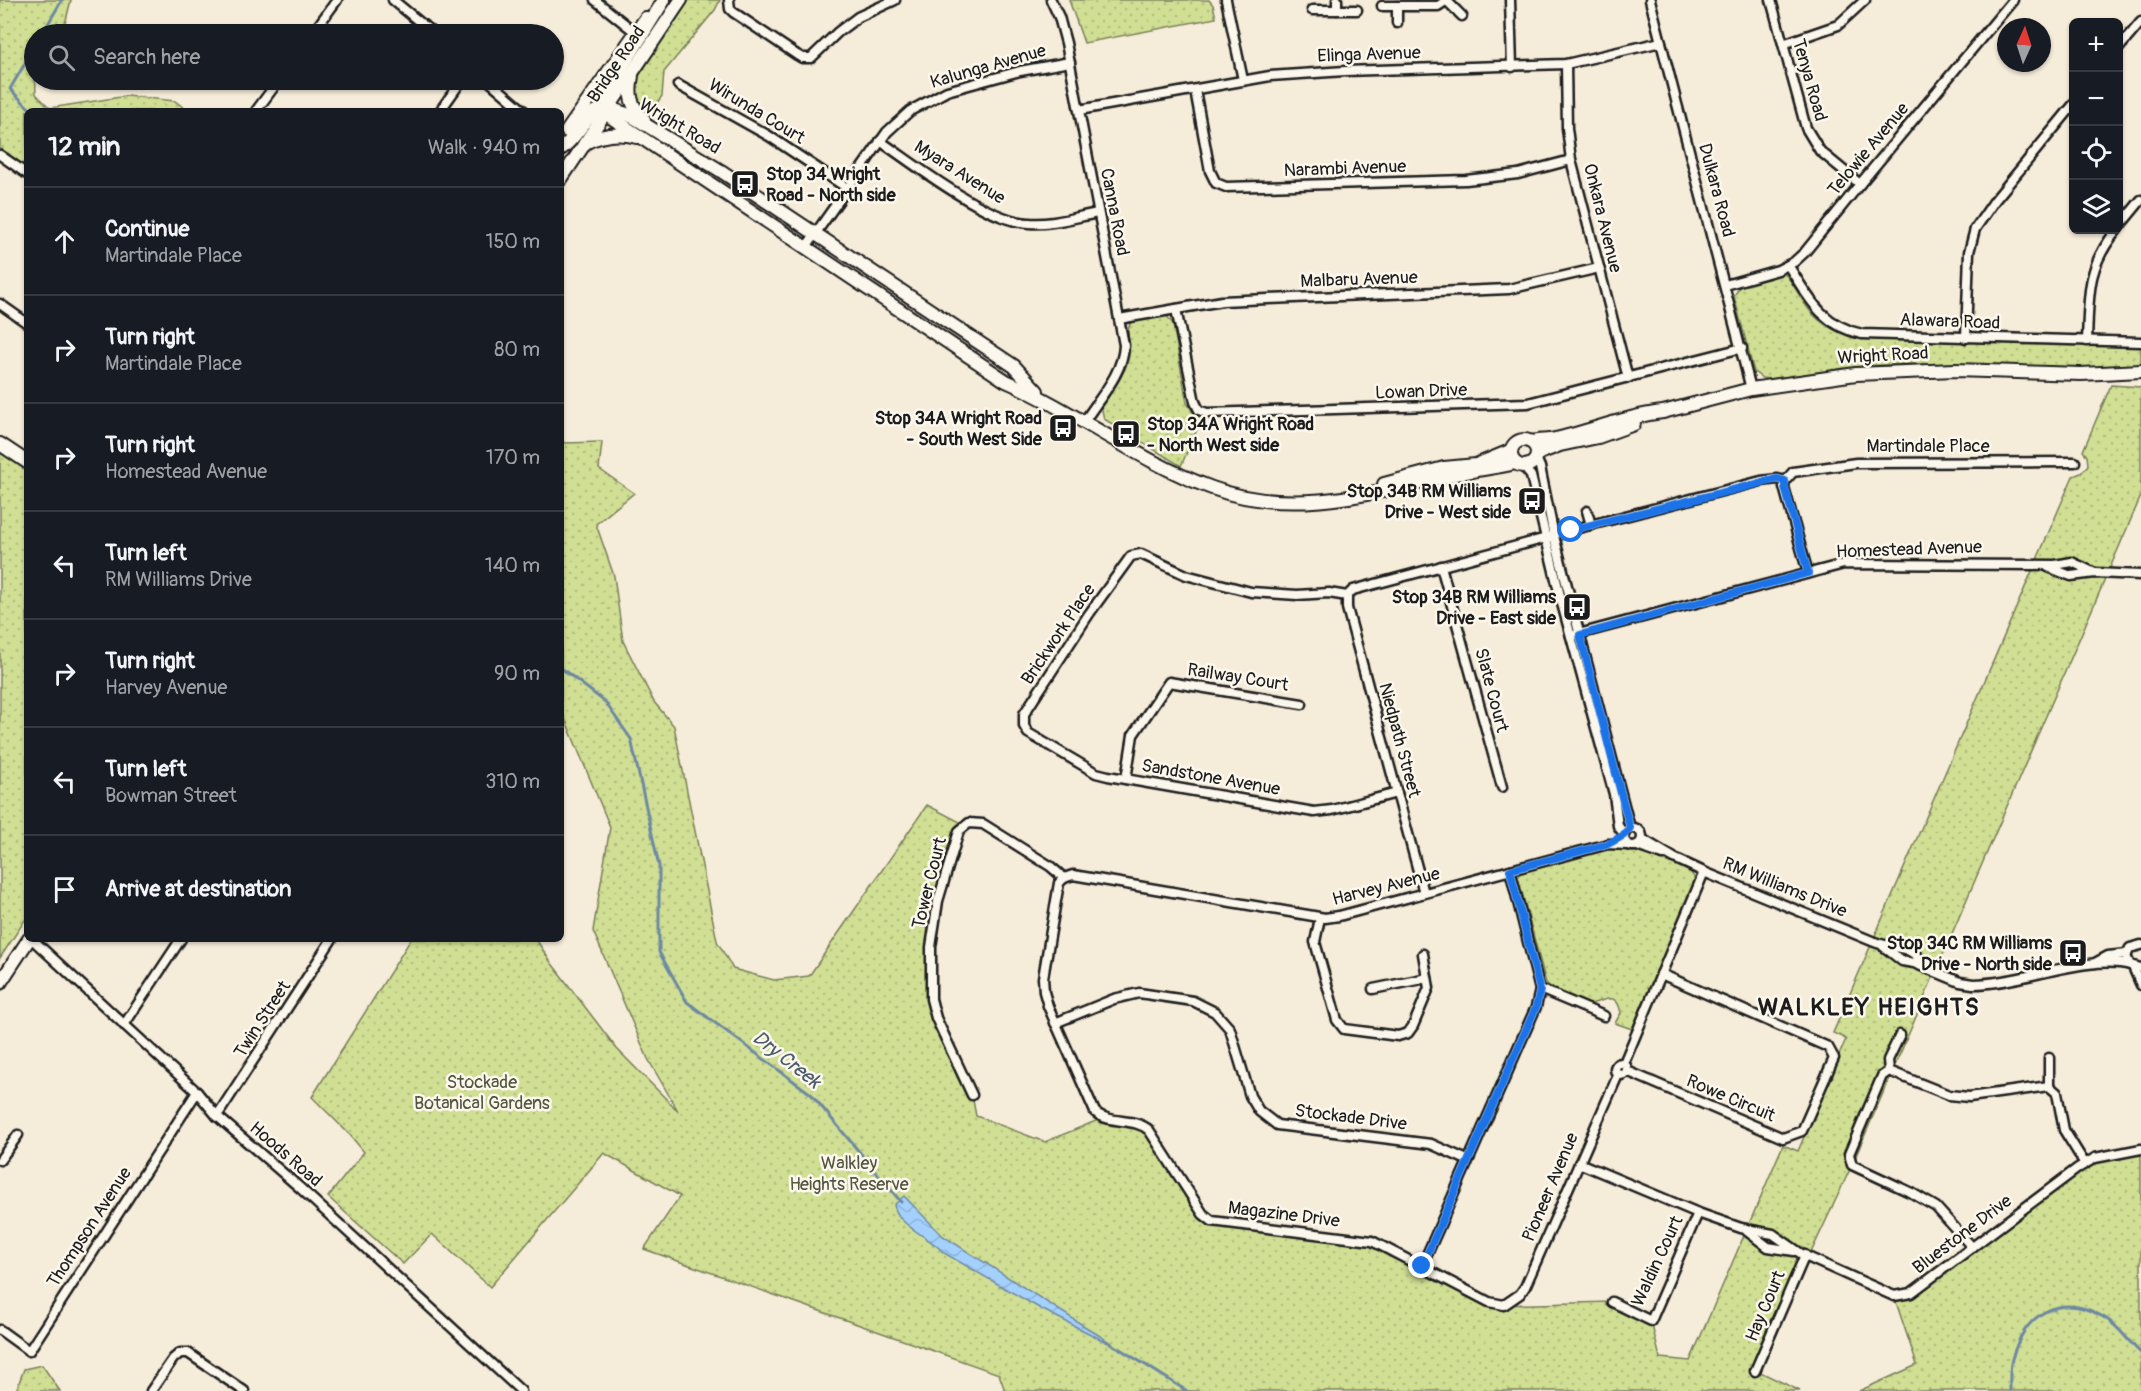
<!DOCTYPE html>
<html lang="en">
<head>
<meta charset="utf-8">
<style>
	:root { --surface:#171b24; --page:#20242c; --text:#f1f3f6; --muted:#9ea1a6; --line:#363941 }
	body { margin:0; font-family:Pangolin,sans-serif; background:var(--page); color:var(--text) }
	.controls { position:absolute; right:18px; top:18px; display:grid; overflow:hidden; border-radius:9px; box-shadow:0 2px 4px #0004 }
	.controls button { width:54px; height:54px; display:grid; place-items:center; padding:0; border:0; border-bottom:2px solid var(--line); background:var(--surface); color:var(--text); font:30px sans-serif }
	.compass { position:absolute; left:1997px; top:18px; width:54px; height:54px; border-radius:50%; background:var(--surface); box-shadow:0 2px 4px #0004; rotate:3deg }
	.stop { position:absolute; width:18px; height:18px; margin:-14px; border:4px solid #1a73e8; border-radius:50%; background:#fff }
	.stop.end { background:#1a73e8; border-color:#fff; box-shadow:0 2px 6px #0008 }
	.list { margin:0; padding:0; list-style:none }
	h2 { display:flex; justify-content:space-between; align-items:center; height:78px; margin:0; padding:0 24px; font-size:26px }
	h2 small { font-size:20px; font-weight:400; color:var(--muted) }
	.list li { display:grid; grid-template-columns:39px 1fr auto; gap:18px; align-items:center; box-sizing:border-box; height:108px; padding:0 24px; border-top:2px solid var(--line) }
	.list b { display:block; font-size:22px; white-space:nowrap }
	.list p { margin:0; font-size:20px; white-space:nowrap; color:var(--muted) }
	.list em { font-size:20px; font-style:normal; color:var(--muted) }
	.icon { flex:none; width:33px; height:33px; fill:none; stroke:currentColor; stroke-width:2; stroke-linecap:round; stroke-linejoin:round }
	.map { position:relative; flex:none; width:2141px; height:1391px; overflow:hidden }
	.search { position:absolute; background:var(--surface); box-shadow:0 2px 4px #0004; left:24px; top:24px; width:540px; height:66px; display:flex; align-items:center; gap:15px; box-sizing:border-box; padding:0 21px; border-radius:33px; color:var(--muted); font-size:22px }
	.panel { position:absolute; background:var(--surface); box-shadow:0 2px 4px #0004; left:24px; top:108px; width:540px; height:834px; border-radius:9px }
	.map>svg:first-child { display:block }
	.green { fill:url(#green-dots); stroke:#767e58; stroke-width:1.5 }
	.water { fill:url(#water-waves); stroke:#6d88a3; stroke-width:1.5 }
	.lines { fill:none; stroke-linecap:round; stroke-linejoin:round }
	.stream { stroke:#6d88a3; stroke-width:3 }
	.street-casing { stroke:#1c1c1c; stroke-width:13 }
	.secondary-casing { stroke:#1c1c1c; stroke-width:16 }
	.street { stroke:#fbf7ec; stroke-width:8 }
	.secondary { stroke:#fbf7ec; stroke-width:12 }
	.route { stroke:#1a73e8; stroke-width:8 }
	.labels { text-anchor:middle; stroke-width:5; stroke-linejoin:round; paint-order:stroke }
	.street-label { font-size:18px; fill:#1c1c1c; stroke:#fbf7ec }
	.poi-label { font-size:18px; font-weight:bold; fill:#1c1c1c; stroke:#fbf7ec; text-anchor:end }
	.park-label { font-size:18px; fill:#525640; stroke:#fbf7ec }
	.water-label { font-size:20px; font-style:italic; fill:#4b5b6b; stroke:#fbf7ec }
	.district-label { font-size:24px; font-weight:bold; letter-spacing:1.5px; fill:#1c1c1c; stroke:#fbf7ec }
</style>
</head>
<body>
<div class="map">
<svg width="2141" height="1391" viewBox="0 0 2141 1391">
	<defs>
		<pattern id="green-dots" width="8" height="8" patternUnits="userSpaceOnUse" patternTransform="scale(1.5)"><rect width="8" height="8" fill="#d0df93"/><path d="M2 2h.1M6 6h.1" fill="none" stroke="#b2bf7e" stroke-width="1.8" stroke-linecap="round"/></pattern>
		<pattern id="water-waves" width="16" height="10" patternUnits="userSpaceOnUse" patternTransform="scale(1.5)"><rect width="16" height="10" fill="#a3d0fd"/><path d="M0 5q4-4 8 0t8 0" fill="none" stroke="#8cb2d8"/></pattern>
	</defs>
	<rect width="100%" height="100%" fill="#f6ecda"/>
	<filter id="ink" filterUnits="userSpaceOnUse"><feTurbulence type="fractalNoise" baseFrequency=".0167" numOctaves="2"/><feDisplacementMap in="SourceGraphic" scale="12" xChannelSelector="R" yChannelSelector="G"/><feConvolveMatrix kernelMatrix="1 2 1 2 8 2 1 2 1" color-interpolation-filters="sRGB"/></filter>
	<g filter="url(#ink)">
		<!-- green -->
		<g class="green">
			<path d="M0 0H71L66 20 59 34H34L36 94 50 108 127 96 175 101 188 111H27V174L0 155Z"/>
			<path d="M689 0H720L715 10 664 72 662 96 647 117C634 103 630 93 639 75Z"/>
			<path d="M1069 0H1209L1213 5 1216 18 1084 43Z"/>
			<path d="M1781 274 1786 275C1794 285 1800 297 1807 307 1820 325 1842 336 1864 339L2141 345V368L1905 364 1863 366 1770 379 1762 378 1754 372 1734 296 1740 286Z"/>
			<path d="M1162 315 1167 316 1173 324 1187 403 1193 412 1202 418 1181 466 1104 419 1101 406C1111 391 1126 374 1129 356 1131 347 1125 332 1130 324 1135 316 1154 316 1162 315Z"/>
			<path d="M2111 385 2141 387V496L1852 1165 1756 1370 1800 1391H1005L999 1374 644 1249 680 1196 604 1153 490 1287 432 1234 403 1264 328 1197 364 1152 350 1135 312 1097 411 939H536L550 961 617 1049 678 1111 648 1059 593 931 610 827 561 709V438L564 443 602 442 599 469 634 493 596 524 614 576 623 641 654 702 674 726 717 941 733 969 774 980 809 976 927 805 966 825 949 867 933 935 936 1018 972 1095 976 1116 1045 1142 1103 1118 1146 1127 1208 1219 1372 1241 1500 1305 1612 1302 1651 1321 1660 1358 1690 1361 1783 1145 1798 1151 1846 1039 1833 1033 2073 476 2081 473 2088 465 2087 456 2083 451Z"/>
			<path d="M0 444 27 461V917L0 958Z"/>
			<path d="M1608 847 1627 848 1688 869 1694 877 1695 883 1632 1029 1615 1023 1621 1013C1616 987 1602 1004 1588 1004L1554 990 1546 983 1518 877 1523 869Z"/>
			<path d="M2141 1149V1391H1859L1917 1365 1894 1296 1911 1293 2095 1158Z"/>
			<path d="M42 1365 60 1391H16L24 1369Z"/>
		</g>
		<!-- water -->
		<path class="water" d="M904 1196 943 1236 1122 1350 1041 1309 944 1253C929 1235 899 1228 894 1205Z"/>
		<g class="lines">
			<!-- stream -->
			<g class="stream">
				<path d="M42 34 62 0"/>
				<path d="M32 111 10 89 34 48"/>
				<path d="M561 668 605 702 631 739 659 866V952L687 1002 811 1094 901 1202"/>
				<path d="M1120 1349 1187 1391"/>
				<path d="M2010 1391C2010 1381 2009 1369 2012 1359 2025 1312 2062 1291 2105 1318 2120 1327 2129 1343 2141 1353"/>
			</g>
			<!-- street casing -->
			<g class="street-casing">
				<g id="street">
					<path d="M393 0 434 34"/>
					<path d="M595 0 635 32"/>
					<path d="M729 0 730 9 733 12 797 55 802 58H811L838 32 858 17 895 0"/>
					<path d="M1051 0 1059 17 1066 43 1124 345C1123 374 1099 398 1084 422"/>
					<path d="M1226 0 1243 80"/>
					<path d="M1510 0 1512 67"/>
					<path d="M1650 0 1751 389"/>
					<path d="M1771 0 1806 128 1820 151 1860 184"/>
					<path d="M1447 1 1462 16"/>
					<path d="M1382 6H1438L1447 0"/>
					<path d="M1312 10H1357"/>
					<path d="M1337 10V0"/>
					<path d="M1397 23V6"/>
					<path d="M312 34 337 0"/>
					<path d="M1783 44 1838 25 1865 0"/>
					<path d="M2118 49 2141 22"/>
					<path d="M1566 64 1567 128 1571 160 1628 378"/>
					<path d="M488 80 524 111"/>
					<path d="M678 85 769 136 847 188"/>
					<path d="M1195 90 1210 171 1216 183 1226 187 1466 180 1518 174 1571 160"/>
					<path d="M1079 110 1270 76 1345 71 1566 64 1661 42"/>
					<path d="M256 111 279 80"/>
					<path d="M440 111 462 80"/>
					<path d="M880 141C917 166 986 221 1029 223 1051 225 1076 217 1098 213"/>
					<path d="M0 155 27 174"/>
					<path d="M2118 228 2141 200"/>
					<path d="M806 247 887 132 910 111 947 91 1020 71 1070 62"/>
					<path d="M1788 265C1809 298 1821 325 1862 334L2141 342"/>
					<path d="M1725 285 1778 270 1794 262 1805 252 1860 184 2013 0"/>
					<path d="M0 304 27 323"/>
					<path d="M1176 309 1195 402 1199 410 1207 413 1528 403 1742 348"/>
					<path d="M1119 319 1222 301 1509 289 1599 268"/>
					<path d="M1966 338 1969 252 1975 229 1995 200 2074 104"/>
					<path d="M2087 341C2089 295 2086 267 2117 230"/>
					<path d="M1536 458 1540 467 1554 536 1630 828"/>
					<path d="M1523 466 1531 476 1561 600 1614 794 1618 826 1624 834"/>
					<path d="M1785 481 1784 487 1808 573"/>
					<path d="M1587 511 1591 525"/>
					<path d="M1571 530 1761 481 1777 479 1785 481 1793 472 1856 463 2075 462"/>
					<path d="M1441 566 1502 787"/>
					<path d="M2048 567 2071 576 2095 573 2141 575"/>
					<path d="M1347 596V608L1424 893"/>
					<path d="M1571 636 1844 564 2055 565 2072 562 2095 573"/>
					<path d="M1126 779 1133 735 1169 682 1302 704"/>
					<path d="M1397 793 1332 810 1314 812 1108 776 1096 773 1028 733 1024 726V714L1089 614 1131 556 1141 554 1186 575 1251 592 1297 595 1329 593 1347 596 1353 590 1554 536"/>
					<circle cx="1633" cy="837" r="9"/>
					<path d="M1642 839 1674 858 1704 872 1872 941C1899 952 1907 941 1927 967"/>
					<path d="M1632 846H1637L1663 855"/>
					<path d="M1064 878 1059 883 1043 978 1044 992 1048 1006 1095 1112C1110 1125 1134 1117 1149 1130L1203 1214 1212 1221 1372 1241 1489 1302 1504 1305 1520 1294 1525 1287 1618 1075"/>
					<path d="M1064 878 1073 875 1325 918 1339 916 1608 844 1627 845"/>
					<path d="M1320 918 1315 942 1337 1020 1344 1029 1398 1036 1408 1033 1413 1026 1429 988 1423 954"/>
					<path d="M32 939 197 1092 217 1116 299 1187 521 1391"/>
					<path d="M2141 945 2130 948 2126 956 2130 965 2141 968"/>
					<path d="M1883 946 1902 961 1914 963 1960 982 1973 984C2019 984 2088 954 2130 965"/>
					<path d="M2095 963 2108 956 2127 954"/>
					<path d="M2133 967 2141 985"/>
					<path d="M1373 989 1427 978"/>
					<path d="M1540 989 1604 1016"/>
					<path d="M1055 1023 1114 999 1139 993 1193 1001 1215 1012 1230 1029 1250 1096 1259 1111 1277 1125 1431 1144 1467 1160"/>
					<path d="M124 1025 181 939"/>
					<path d="M1900 1035 1888 1060 1889 1071 1882 1076 1849 1154 1852 1165 1912 1193 1936 1207 1972 1247"/>
					<circle cx="1621" cy="1069" r="6"/>
					<path d="M1624 1063 1704 872"/>
					<path d="M1627 1071 1783 1138 1802 1131 1834 1058 1828 1047 1661 974"/>
					<path d="M1889 1071 1949 1095 1969 1097 2049 1086 2057 1093 2064 1130 2085 1164"/>
					<path d="M2049 1086V1058"/>
					<path d="M972 1095 936 1018 931 999V947L938 901 959 831 969 823 983 824 1050 866 1064 878"/>
					<path d="M217 1116 332 939"/>
					<path d="M0 1160 18 1135"/>
					<path d="M1579 1163 1698 1213 1741 1228 1773 1234 1803 1255 1894 1296 1911 1293 2078 1168 2095 1158 2141 1149"/>
					<path d="M1747 1231 1768 1247 1794 1251"/>
					<path d="M1422 1266 1536 1007 1540 990 1510 870"/>
					<path d="M1612 1302 1651 1321 1698 1213"/>
					<path d="M0 1330 29 1351 197 1092"/>
					<path d="M1755 1371 1805 1255"/>
					<path d="M151 1391 173 1359 180 1353H188L244 1391"/>
				</g>
			</g>
			<!-- secondary casing -->
			<g class="secondary-casing">
				<g id="secondary">
					<path d="M664 0 608 90V109L612 118 1006 381C1077 412 1139 462 1212 488 1296 519 1382 490 1466 472 1482 469 1499 467 1515 463"/>
					<path d="M632 76C628 95 631 106 644 120"/>
					<path d="M567 131 646 18"/>
					<path d="M585 143C602 134 618 132 637 137"/>
					<path d="M561 149C590 127 585 94 633 117L721 171 1014 366 1037 391"/>
					<path d="M561 179 681 0"/>
					<circle cx="1524" cy="453" r="13"/>
					<path d="M1531 442C1539 440 1547 441 1555 439 1591 431 1626 416 1663 412L1751 389 1856 374 1955 370 2081 374 2141 371"/>
					<path d="M0 444 27 462"/>
					<path d="M1537 454 1560 445 1598 437 1634 424"/>
					<path d="M1384 484 1444 468 1476 465 1510 451"/>
					<path d="M0 983 29 939"/>
				</g>
			</g>
			<!-- street -->
			<use href="#street" class="street"/>
			<!-- secondary -->
			<use href="#secondary" class="secondary"/>
		</g>
	</g>
	<g class="lines" filter="url(#ink)">
		<!-- route -->
		<path class="route" d="M1422 1266 1536 1007 1540 990 1510 870 1608 844 1624 835 1630 828 1580 635 1808 573 1785 487V481L1777 479 1571 530"/>
	</g>
	<!-- icons -->
	<defs>
		<g id="bus-square" transform="scale(1.5)"><rect x="-9" y="-9" width="18" height="18" rx="4" fill="#1c1c1c" stroke="#fbf7ec"/><path d="M-5-6H5V4H4V6H2V4H-2V6H-4V4H-5ZM-3.5-4V0h7V-4ZM-3.5 1.2v1.5H-2V1.2ZM2 1.2v1.5H3.5V1.2Z" fill="#fff"/></g>
	</defs>
	<g fill-rule="evenodd">
		<use href="#bus-square" x="745" y="184"/>
		<use href="#bus-square" x="1063" y="428"/>
		<use href="#bus-square" x="1126" y="434"/>
		<use href="#bus-square" x="1532" y="501"/>
		<use href="#bus-square" x="1577" y="607"/>
		<use href="#bus-square" x="2073" y="953"/>
	</g>
	<g class="labels">
		<!-- street labels -->
		<g class="street-label">
			<text transform="translate(1369 54) rotate(-2)" y="6">Elinga Avenue</text>
			<text transform="translate(616 64) rotate(-56)" y="6">Bridge Road</text>
			<text transform="translate(988 66) rotate(-16)" y="6">Kalunga Avenue</text>
			<text transform="translate(1810 80) rotate(74)" y="6">Tenya Road</text>
			<text transform="translate(757 111) rotate(31)" y="6">Wirunda Court</text>
			<text transform="translate(680 126) rotate(31)" y="6">Wright Road</text>
			<text transform="translate(1868 149) rotate(-50)" y="6">Telowie Avenue</text>
			<text transform="translate(1345 168) rotate(-2)" y="6">Narambi Avenue</text>
			<text transform="translate(960 172) rotate(32)" y="6">Myara Avenue</text>
			<text transform="translate(1717 190) rotate(75)" y="6">Dulkara Road</text>
			<text transform="translate(1115 212) rotate(79)" y="6">Canna Road</text>
			<text transform="translate(1603 218) rotate(76)" y="6">Onkara Avenue</text>
			<text transform="translate(1359 279) rotate(-2)" y="6">Malbaru Avenue</text>
			<text transform="translate(1950 321) rotate(2)" y="6">Alawara Road</text>
			<text transform="translate(1883 355) rotate(-3)" y="6">Wright Road</text>
			<text transform="translate(1421 391) rotate(-2)" y="6">Lowan Drive</text>
			<text x="1928" y="452">Martindale Place</text>
			<text transform="translate(1909 549) rotate(-2)" y="6">Homestead Avenue</text>
			<text transform="translate(1058 634) rotate(-56)" y="6">Brickwork Place</text>
			<text transform="translate(1238 677) rotate(9)" y="6">Railway Court</text>
			<text transform="translate(1492 690) rotate(75)" y="6">Slate Court</text>
			<text transform="translate(1400 740) rotate(75)" y="6">Niedpath Street</text>
			<text transform="translate(1211 777) rotate(10)" y="6">Sandstone Avenue</text>
			<text transform="translate(929 883) rotate(-76)" y="6">Tower Court</text>
			<text transform="translate(1386 886) rotate(-14)" y="6">Harvey Avenue</text>
			<text transform="translate(1785 887) rotate(22)" y="6">RM Williams Drive</text>
			<text transform="translate(262 1019) rotate(-57)" y="6">Twin Street</text>
			<text transform="translate(1731 1098) rotate(23)" y="6">Rowe Circuit</text>
			<text transform="translate(1351 1117) rotate(7)" y="6">Stockade Drive</text>
			<text transform="translate(286 1154) rotate(41)" y="6">Hoods Road</text>
			<text transform="translate(1550 1187) rotate(-67)" y="6">Pioneer Avenue</text>
			<text transform="translate(1284 1214) rotate(7)" y="6">Magazine Drive</text>
			<text transform="translate(89 1227) rotate(-57)" y="6">Thompson Avenue</text>
			<text transform="translate(1962 1234) rotate(-37)" y="6">Bluestone Drive</text>
			<text transform="translate(1657 1261) rotate(-65)" y="6">Waldin Court</text>
			<text transform="translate(1765 1306) rotate(-67)" y="6">Hay Court</text>
		</g>
		<!-- poi labels -->
		<g class="poi-label">
			<text x="766" y="180" text-anchor="start">Stop 34 Wright<tspan x="766" dy="21">Road - North side</tspan></text>
			<text x="1042" y="424">Stop 34A Wright Road<tspan x="1042" dy="21">- South West Side</tspan></text>
			<text x="1147" y="430" text-anchor="start">Stop 34A Wright Road<tspan x="1147" dy="21">- North West side</tspan></text>
			<text x="1511" y="497">Stop 34B RM Williams<tspan x="1511" dy="21">Drive - West side</tspan></text>
			<text x="1556" y="603">Stop 34B RM Williams<tspan x="1556" dy="21">Drive - East side</tspan></text>
			<text x="2052" y="949">Stop 34C RM Williams<tspan x="2052" dy="21">Drive - North side</tspan></text>
		</g>
		<!-- park labels -->
		<g class="park-label">
			<text x="482" y="1088">Stockade<tspan x="482" dy="21">Botanical Gardens</tspan></text>
			<text x="849" y="1169">Walkley<tspan x="849" dy="21">Heights Reserve</tspan></text>
		</g>
		<!-- water labels -->
		<g class="water-label">
			<text transform="translate(787 1059) rotate(38)" y="7">Dry Creek</text>
		</g>
		<!-- district labels -->
		<g class="district-label">
			<text x="1869" y="1015">WALKLEY HEIGHTS</text>
		</g>
	</g>
</svg>
<div class="controls">
<button>+</button>
<button>−</button>
<button><svg class="icon" aria-label="locate" viewBox="0 0 24 24"><circle cx="12" cy="12" r="6"/><path d="M12 2v4M12 18v4M2 12h4M18 12h4"/></svg></button>
<button><svg class="icon" aria-label="layers" viewBox="0 0 24 24"><path d="M12 4l9 5-9 5-9-5zM3 14l9 5 9-5"/></svg></button>
</div>
<svg class="compass" viewBox="-18 -18 36 36"><path d="M0-13l5 13h-10z" fill="#e53935"/><path d="M0 13l5-13h-10z" fill="#9ea1a6"/></svg>
<div class="stop" style="left:1571px;top:530px"></div>
<div class="stop end" style="left:1422px;top:1266px"></div>
<div class="search"><svg class="icon" aria-label="search" viewBox="0 0 24 24"><circle cx="10" cy="10" r="6"/><path d="M15 15l6 6"/></svg>Search here</div>
<section class="panel">
<h2>12 min<small>Walk · 940 m</small></h2>
<ul class="list">
<li><svg class="icon" aria-label="ahead" viewBox="0 0 24 24"><path d="M12 20V5M6 11l6-6 6 6"/></svg><div><b>Continue</b><p>Martindale Place</p></div><em>150 m</em></li>
<li><svg class="icon" aria-label="right" viewBox="0 0 24 24"><path d="M7 20v-9h11M14 6l5 5-5 5"/></svg><div><b>Turn right</b><p>Martindale Place</p></div><em>80 m</em></li>
<li><svg class="icon" aria-label="right" viewBox="0 0 24 24"><path d="M7 20v-9h11M14 6l5 5-5 5"/></svg><div><b>Turn right</b><p>Homestead Avenue</p></div><em>170 m</em></li>
<li><svg class="icon" aria-label="left" viewBox="0 0 24 24"><path d="M17 20v-9H6M10 6l-5 5 5 5"/></svg><div><b>Turn left</b><p>RM Williams Drive</p></div><em>140 m</em></li>
<li><svg class="icon" aria-label="right" viewBox="0 0 24 24"><path d="M7 20v-9h11M14 6l5 5-5 5"/></svg><div><b>Turn right</b><p>Harvey Avenue</p></div><em>90 m</em></li>
<li><svg class="icon" aria-label="left" viewBox="0 0 24 24"><path d="M17 20v-9H6M10 6l-5 5 5 5"/></svg><div><b>Turn left</b><p>Bowman Street</p></div><em>310 m</em></li>
<li><svg class="icon" aria-label="arrive" viewBox="0 0 24 24"><path d="M6 21V4h12l-3 4 3 4H6"/></svg><div><b>Arrive at destination</b></div></li>
</ul>
</section>
</div>
</body>
</html>
